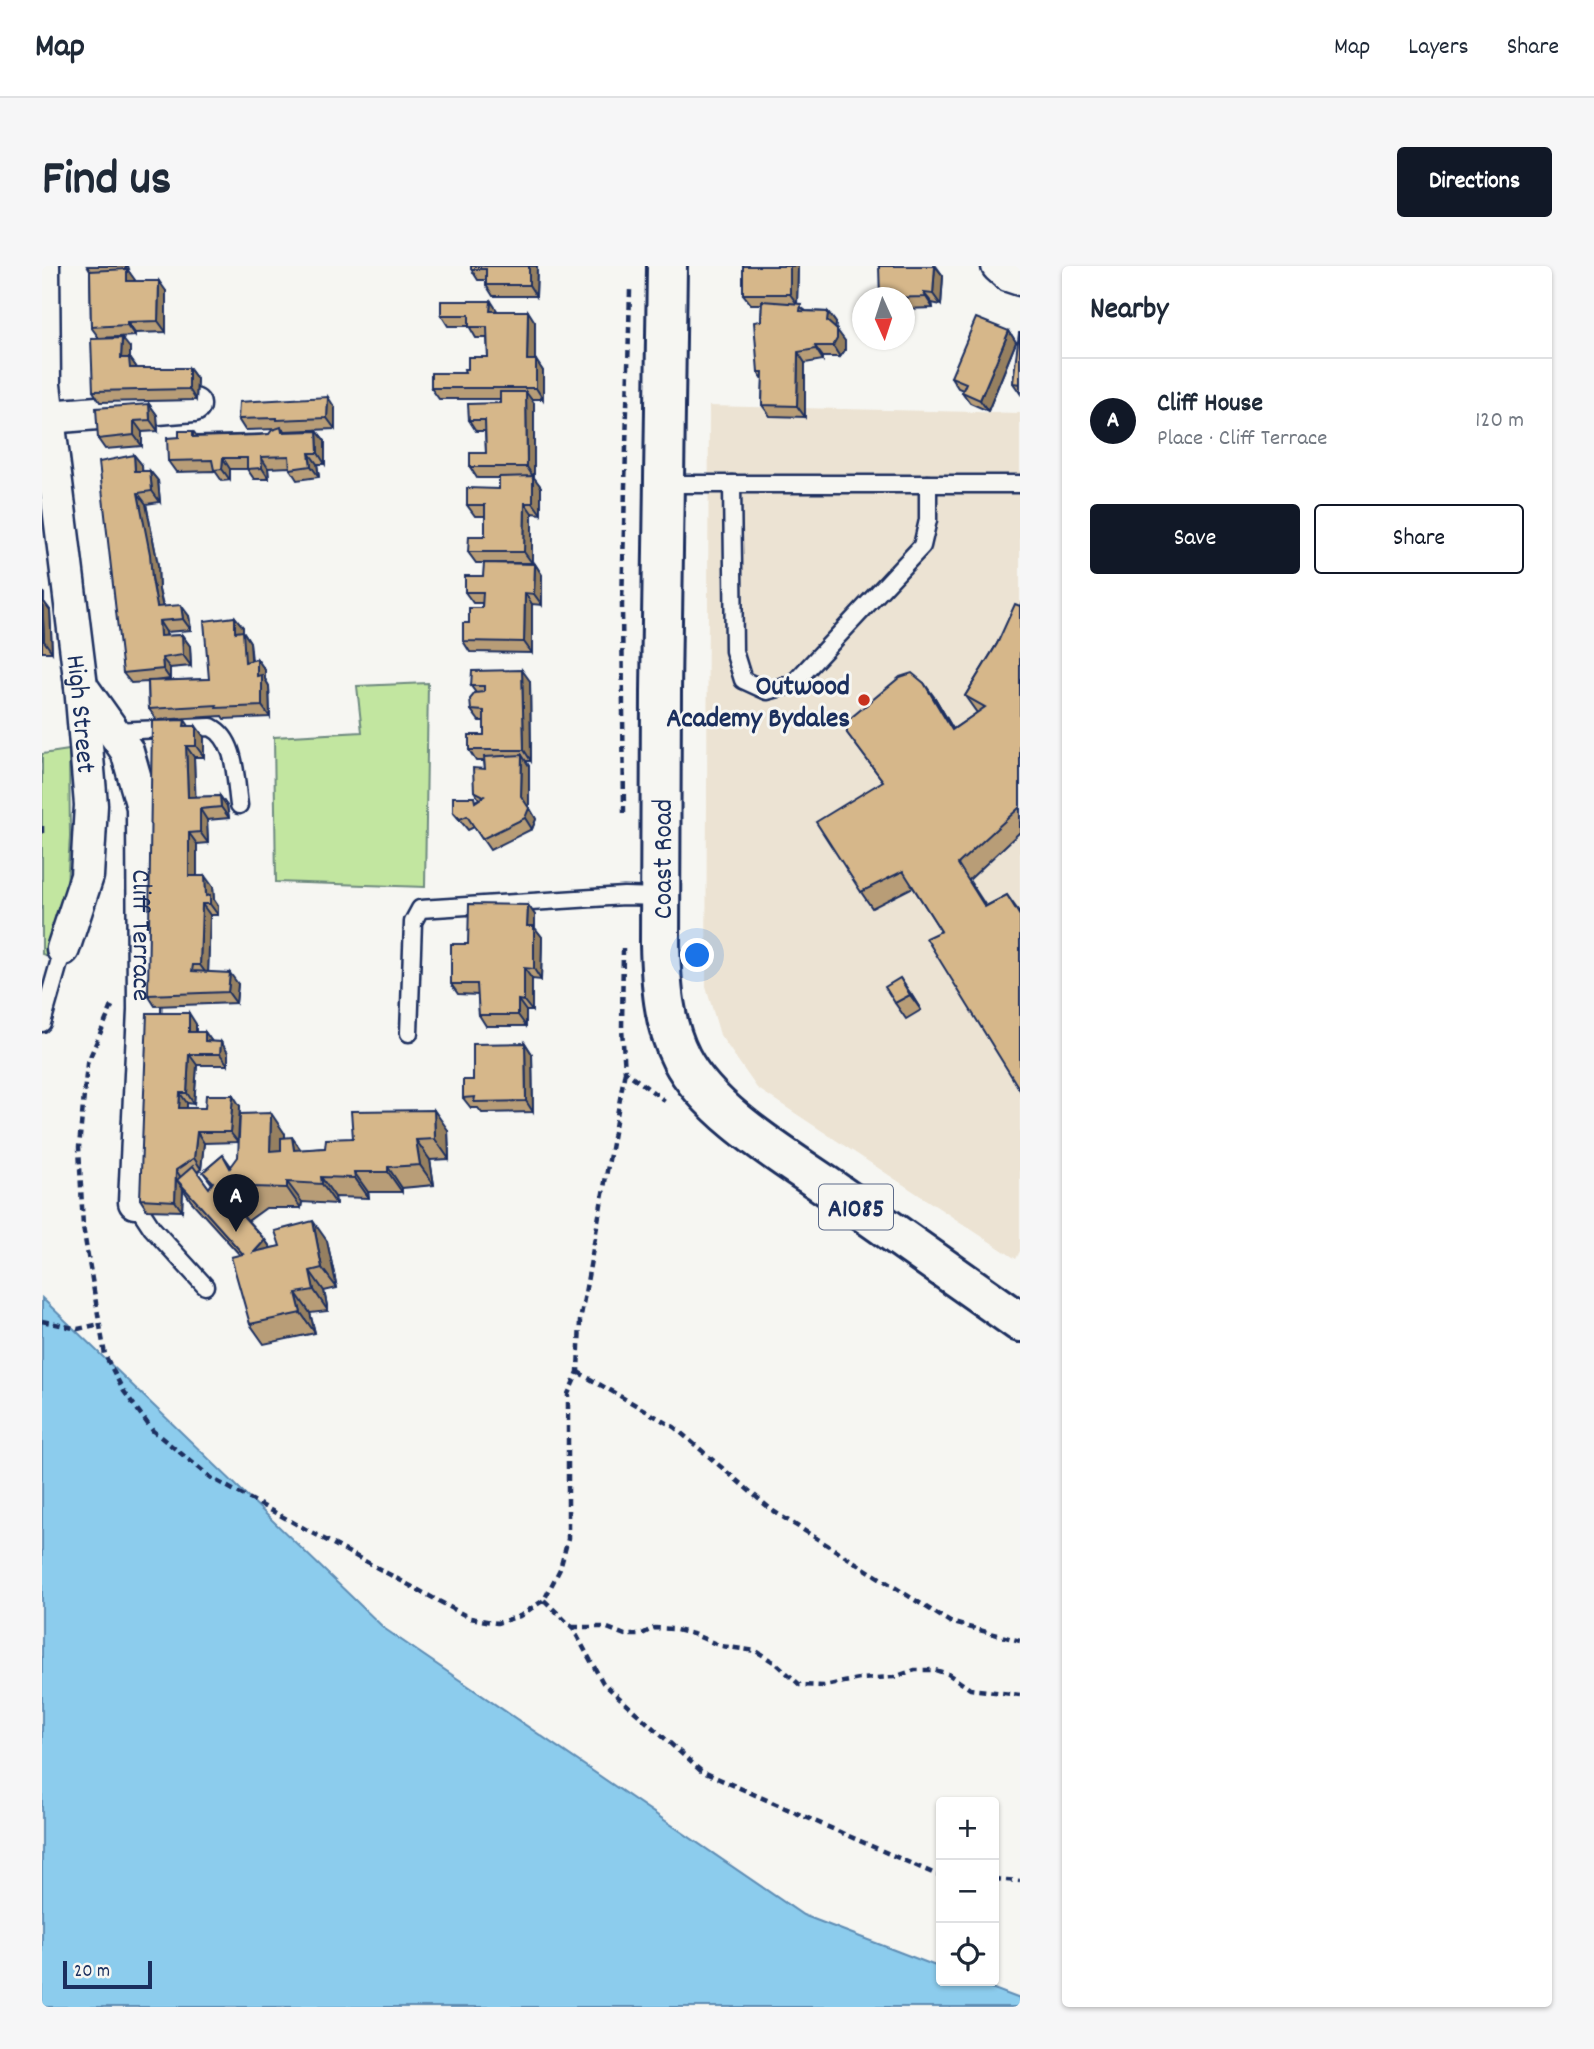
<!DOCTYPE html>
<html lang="en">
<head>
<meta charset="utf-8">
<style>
	:root { --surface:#fff; --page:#f6f6f7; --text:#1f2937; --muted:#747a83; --line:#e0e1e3; --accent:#111827 }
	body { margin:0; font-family:Dekko,sans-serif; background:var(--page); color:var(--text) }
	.controls { position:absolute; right:21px; bottom:21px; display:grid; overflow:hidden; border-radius:7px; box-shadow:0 2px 5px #0004 }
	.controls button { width:63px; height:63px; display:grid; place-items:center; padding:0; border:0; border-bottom:2px solid var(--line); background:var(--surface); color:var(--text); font:35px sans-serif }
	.compass { position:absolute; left:810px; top:21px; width:63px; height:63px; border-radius:50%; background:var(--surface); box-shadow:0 2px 5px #0004; rotate:177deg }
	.scale { position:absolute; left:21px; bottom:18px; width:89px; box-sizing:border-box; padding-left:7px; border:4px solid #1b2f5e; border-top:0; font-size:19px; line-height:24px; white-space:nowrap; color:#1b2f5e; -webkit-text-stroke:5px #f6f6f2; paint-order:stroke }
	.you { position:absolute; left:656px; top:690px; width:24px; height:24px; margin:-18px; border:5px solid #fff; border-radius:50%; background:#1a73e8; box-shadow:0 0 0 10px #1a73e833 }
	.badge { display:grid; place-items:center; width:46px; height:46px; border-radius:50%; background:var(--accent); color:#fff; font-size:23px; font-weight:700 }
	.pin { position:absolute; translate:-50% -58px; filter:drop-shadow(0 2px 4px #0008) }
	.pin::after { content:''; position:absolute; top:37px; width:24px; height:21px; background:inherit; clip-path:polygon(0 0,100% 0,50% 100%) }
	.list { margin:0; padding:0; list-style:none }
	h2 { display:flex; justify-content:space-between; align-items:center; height:91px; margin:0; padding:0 28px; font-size:30px }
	h2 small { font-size:23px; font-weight:400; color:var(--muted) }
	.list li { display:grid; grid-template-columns:46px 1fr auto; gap:21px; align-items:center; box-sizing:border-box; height:126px; padding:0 28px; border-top:2px solid var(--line) }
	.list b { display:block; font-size:26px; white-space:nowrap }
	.list p { margin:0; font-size:23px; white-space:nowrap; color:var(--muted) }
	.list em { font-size:23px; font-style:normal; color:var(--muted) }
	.actions { display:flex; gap:14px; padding:21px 28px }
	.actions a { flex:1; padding:16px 0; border:2px solid var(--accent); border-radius:7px; text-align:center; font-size:24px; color:var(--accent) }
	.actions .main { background:var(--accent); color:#fff }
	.icon { flex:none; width:38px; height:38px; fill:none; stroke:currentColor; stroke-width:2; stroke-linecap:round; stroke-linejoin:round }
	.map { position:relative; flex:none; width:978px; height:1741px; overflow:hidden; border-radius:7px }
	header { display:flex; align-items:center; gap:42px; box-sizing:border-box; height:98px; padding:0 35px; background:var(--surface); border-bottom:2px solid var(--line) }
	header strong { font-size:33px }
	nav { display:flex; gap:38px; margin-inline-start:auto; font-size:24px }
	.intro { display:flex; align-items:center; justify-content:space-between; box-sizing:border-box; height:168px; padding:0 42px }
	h1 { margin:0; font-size:49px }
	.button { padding:18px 32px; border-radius:7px; background:var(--accent); color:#fff; font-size:24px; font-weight:700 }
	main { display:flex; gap:42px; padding:0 42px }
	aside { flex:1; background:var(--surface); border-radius:7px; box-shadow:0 2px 5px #0004 }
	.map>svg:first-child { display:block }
	.built { fill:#ece3d3 }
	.green { fill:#c2e6a0; stroke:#6e8a7f; stroke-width:2 }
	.water { fill:#8ccced; stroke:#5f8db4; stroke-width:2 }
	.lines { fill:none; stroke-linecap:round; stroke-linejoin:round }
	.service-casing { stroke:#1b2f5e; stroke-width:21 }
	.minor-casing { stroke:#1b2f5e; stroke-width:37 }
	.primary-casing { stroke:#1b2f5e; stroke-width:44 }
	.path { stroke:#1b2f5e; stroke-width:4.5; stroke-dasharray:7 5; stroke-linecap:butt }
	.service { stroke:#f6f6f2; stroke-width:16 }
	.minor { stroke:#f6f6f2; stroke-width:32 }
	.primary { stroke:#f6f6f2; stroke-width:38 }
	.wall { fill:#b89d77; stroke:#1b2f5e; stroke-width:2 }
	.shaded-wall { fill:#968061; stroke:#1b2f5e; stroke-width:2 }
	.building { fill:#d6b78a; stroke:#1b2f5e; stroke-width:2 }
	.poi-dot { fill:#c8321e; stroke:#f6f6f2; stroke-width:2.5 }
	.labels { text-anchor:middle; stroke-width:6; stroke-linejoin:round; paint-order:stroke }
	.shield { fill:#f6f6f2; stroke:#5d6b8a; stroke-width:2 }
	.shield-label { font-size:26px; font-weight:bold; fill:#1b2f5e }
	.poi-label { font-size:28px; font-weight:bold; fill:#1b2f5e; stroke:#f6f6f2; text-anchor:end }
	.street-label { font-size:28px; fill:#1b2f5e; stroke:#f6f6f2 }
</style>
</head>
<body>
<header>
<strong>Map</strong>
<nav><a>Map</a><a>Layers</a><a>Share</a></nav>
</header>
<div class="intro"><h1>Find us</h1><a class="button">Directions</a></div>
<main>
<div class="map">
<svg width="978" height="1741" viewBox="0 0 978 1741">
	<rect width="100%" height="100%" fill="#f6f6f2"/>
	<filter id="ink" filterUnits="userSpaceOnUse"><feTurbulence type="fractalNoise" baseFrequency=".0143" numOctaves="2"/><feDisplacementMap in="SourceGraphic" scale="14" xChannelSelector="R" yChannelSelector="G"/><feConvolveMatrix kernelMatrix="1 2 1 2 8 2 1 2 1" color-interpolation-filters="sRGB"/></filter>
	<g filter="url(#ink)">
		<!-- built -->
		<path class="built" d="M667 140 978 147V985L974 993 715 822 678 769 664 721Z"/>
		<!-- green -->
		<g class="green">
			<path d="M386 417 383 621 234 616 232 471 320 466 315 420Z"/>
			<path d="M27 484 28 570 24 635 6 690 0 688V488Z"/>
		</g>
		<!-- water -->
		<path class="water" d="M0 1032 343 1363 761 1649 899 1702V1715H931L978 1733V1741H0Z"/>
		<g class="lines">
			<!-- service casing -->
			<g class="service-casing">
				<g id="service">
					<path d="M621 218H978"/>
					<path d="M690 218 692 385 701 414 725 425 751 418 880 280 886 254V218"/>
					<path d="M71 465 169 461C195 474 193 513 197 539"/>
					<path d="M0 757 21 683"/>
					<path d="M367 767 371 656 378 643 582 630 619 631"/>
					<path d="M93 936 110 962 163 1020"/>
				</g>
			</g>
			<!-- minor casing -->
			<g class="minor-casing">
				<g id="minor">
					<path id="s1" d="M1 0 2 119 39 420 49 539 45 610 21 683"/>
					<path d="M956 0 966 9 978 13"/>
					<path d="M7 151 152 139"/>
					<path id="s2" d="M39 420 85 485 101 541 102 744 93 936"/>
				</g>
			</g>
			<!-- primary casing -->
			<g class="primary-casing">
				<path id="primary" d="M625 0 619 426 618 678C619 716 621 757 639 792 668 848 745 892 795 927 856 970 917 1013 978 1056"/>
			</g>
			<!-- path -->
			<g class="path">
				<path d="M582 547 580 339 588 24"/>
				<path d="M0 560V572"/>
				<path d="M581 682 580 763 583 805 623 835"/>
				<path d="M70 740 45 798 37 881 41 961 63 1089 81 1124 111 1165 171 1213 428 1352 455 1357 478 1350 502 1334 518 1303 526 1273V1128L536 1106 538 1055 583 805"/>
				<path d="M0 1055 36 1063 58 1058"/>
				<path d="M536 1106 632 1161 731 1245 908 1356 978 1375"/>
				<path d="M502 1334 530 1361 561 1417 659 1505 893 1608 899 1609"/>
				<path d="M530 1361H563L583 1369H598L612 1362 630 1363 651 1368 679 1380 714 1385 735 1398 758 1419 782 1420 817 1413 852 1411 873 1404H893L906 1408 928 1423 978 1429"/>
				<path d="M952 1613 978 1615"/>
			</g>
			<!-- service -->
			<use href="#service" class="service"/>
			<!-- minor -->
			<use href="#minor" class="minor"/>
			<!-- primary -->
			<use href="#primary" class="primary"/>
		</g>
		<!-- wall -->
		<g class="wall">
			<path d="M45 0H86L87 3H80H85L93 15 124 25V66L93 67V70L57 72 49 61 48 5Z"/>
			<path d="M429 0H495L494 30H451L444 19V14H436L429 3Z"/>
			<path d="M756 0 755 38 764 45 786 46 794 57 793 63 803 75V84L798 91H781V94L763 97V151L728 150 720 139 721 113 716 106 720 38H709L701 28Z"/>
			<path d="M837 0H894L901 10 899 39 890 37 891 42 863 43V32Z"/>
			<path d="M456 45 493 56V94L501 105V133H489L492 137V212L499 221V248L490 247V297H434L426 286 443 270V250H433L425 239 457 223V212H435L428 201 444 187 443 165H434L427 154 458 137V133H397L389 122 423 107 426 103 446 91 445 72H434L427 60H406L399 49Z"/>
			<path d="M967 65 974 76 946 145 928 137 920 126 921 124 916 122 909 111Z"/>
			<path d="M978 67V127L971 117Z"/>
			<path d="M88 82V92L95 102H147L155 113 154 134 58 136 51 125Z"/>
			<path d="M107 138 115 149 116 165 100 166V180L63 183 56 173Z"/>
			<path d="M293 142V163L243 165 240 163 243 166 275 165 283 175V198H275L277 211 255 214 248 203V201L226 202 227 213H212L205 203H188V214L180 215 173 205 134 206 126 195 137 171 151 165 155 170 227 168 234 163 203 164 196 153Z"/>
			<path d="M92 189 100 199V205H108L116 215 118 236 104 238 116 299 117 324 121 340 147 350 149 364 124 366 125 370 140 369 148 380 149 400 128 402V413L113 415 167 413 193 351 201 361V365L208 376 210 394 215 393 223 404V413L227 420 228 451 182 453 180 450 115 454 107 443 106 416 89 417 81 407Z"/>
			<path d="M493 298 500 309V339L490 338V387L428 386 421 375 427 357 440 342V337H431L423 326 441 310Z"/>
			<path d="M0 325 2 328V336L8 344 10 386H0Z"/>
			<path d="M978 340V566L927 614 944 640 965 629 978 647V824L899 665 871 621 830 642 819 626 841 515 805 467 893 432 911 463 935 447 923 430Z"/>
			<path d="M488 415 489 495H484L487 500V541L494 553 490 563 448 584 432 561 426 564 411 546 437 533 432 525 443 503 442 495H434L427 484 442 469V455H437L429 444 434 427 429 420Z"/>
			<path d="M143 454 147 460 162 471V491H152L153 531 178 530 185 540 187 552 165 554 166 577 155 578V610L171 621 172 634 176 640V649H168L166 706 196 718 194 737 113 740 106 729Z"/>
			<path d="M486 639 493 649V662L500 671 499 714 490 713V745H484V760H444L437 749 436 729 416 728 409 718 426 678Z"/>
			<path d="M869 728 879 744 864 753 853 737Z"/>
			<path d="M154 758V766H163L170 776H179L186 787V799H155L152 838 145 837V842H163L198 840 196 876 162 877 159 903 155 906 167 922 170 918 161 906 181 889 189 900 243 868V872L259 884 283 882 311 872 406 864 407 893 388 894 392 919 360 922V926H326L327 932 293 931 294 938 260 936 259 942H224L206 955 223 974 229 982 285 975 295 1022 282 1025 286 1045 268 1047 273 1067 222 1078 208 1058 198 989 149 935 141 923 140 945 105 944 98 933Z"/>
			<path d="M483 777 490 788 491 846 440 847 436 842H429L421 832 431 814Z"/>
		</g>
		<!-- shaded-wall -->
		<g class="shaded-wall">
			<path d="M487 0H495L494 30 487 19Z"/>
			<path d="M748 0H756L755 38 748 28Z"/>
			<path d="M893 0 901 10 899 39 891 28Z"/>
			<path d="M85 3 93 14V26L85 15Z"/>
			<path d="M117 15 124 25V66L116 55Z"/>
			<path d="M882 27 890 37 891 42 884 31Z"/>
			<path d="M449 35 456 46 448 45Z"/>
			<path d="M486 45 493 56V105L485 94Z"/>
			<path d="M786 46 794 57 793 66 785 55Z"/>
			<path d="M85 56 93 67V70L85 59Z"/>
			<path d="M795 64 803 75V84L798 91 791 80Z"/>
			<path d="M967 65 974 76 946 145 938 134Z"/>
			<path d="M80 72 88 82V92L95 102 96 113 79 92Z"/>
			<path d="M773 80 781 91V94L774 83Z"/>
			<path d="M756 86 763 97V151L755 140Z"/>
			<path d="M494 94 501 105V133L494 122Z"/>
			<path d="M147 102 155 113 154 134 147 123Z"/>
			<path d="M484 126 492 137V212L485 201Z"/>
			<path d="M286 131 293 142V163L285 152Z"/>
			<path d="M107 138 115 149 116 165 108 154Z"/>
			<path d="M92 155 100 166V180L92 169Z"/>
			<path d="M275 165 283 175V198L276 187Z"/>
			<path d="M267 187 275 198 277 211 269 200Z"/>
			<path d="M92 189 100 199 101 216 93 205Z"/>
			<path d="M219 191 226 202 227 213 220 202Z"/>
			<path d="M181 192 188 203V214L180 203Z"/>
			<path d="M108 205 116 215 118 236 110 225Z"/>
			<path d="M491 210 499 221V248L491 237Z"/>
			<path d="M96 227 104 238 116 299 117 324 123 352 115 341Z"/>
			<path d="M483 237 490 247V297L482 286Z"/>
			<path d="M493 298 500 309V339L492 328Z"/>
			<path d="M0 325 2 328V336L8 344 10 386 2 375Z"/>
			<path d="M483 327 490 338V387L482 376Z"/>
			<path d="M139 339 147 350 149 364 141 353Z"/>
			<path d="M193 351 201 361V365L208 376 210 407 203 396 193 366Z"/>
			<path d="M117 355 124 366 125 381 118 370Z"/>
			<path d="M140 369 148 380 149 400 141 389Z"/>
			<path d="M120 392 128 402V413L121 403Z"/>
			<path d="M215 393 223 404V413L227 420 228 451 220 440 215 410Z"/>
			<path d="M480 404 488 415 489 495 482 484Z"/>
			<path d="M882 417 893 432 921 480 910 464Z"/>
			<path d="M154 460 162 471V491L154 480Z"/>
			<path d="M144 480 152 491 154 542 146 531Z"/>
			<path d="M480 489 487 500V541L494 553 490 563 483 552 479 530Z"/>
			<path d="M178 530 185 540 187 552 179 541Z"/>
			<path d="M158 543 165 554 166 577 158 566Z"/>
			<path d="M147 567 155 578V621L147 610Z"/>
			<path d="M163 610 171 621 172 634 176 640V649L168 638 164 630Z"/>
			<path d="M160 638 168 649 166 710 158 699Z"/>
			<path d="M486 639 493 649V662L500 671 499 714 492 703 485 660Z"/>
			<path d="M482 702 490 713V745L482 735Z"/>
			<path d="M188 707 196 718 194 737 186 726Z"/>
			<path d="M858 712 869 728 879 744 868 729Z"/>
			<path d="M476 734 484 745V760L476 749Z"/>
			<path d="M147 747 154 758V777L147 766Z"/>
			<path d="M163 766 171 777 163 775Z"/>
			<path d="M179 776 186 787V799L178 788Z"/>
			<path d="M483 777 490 788 491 846 484 835Z"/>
			<path d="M147 788 155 799 152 838 145 827Z"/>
			<path d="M138 827 145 837V853L137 842Z"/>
			<path d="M191 829 198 840 196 876 188 866Z"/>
			<path d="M392 844 406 864 407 893 393 873Z"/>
			<path d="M229 847 243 868 242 905 228 885Z"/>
			<path d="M155 866 162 877 159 903 152 892Z"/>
			<path d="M250 871 264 891 252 884Z"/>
			<path d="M374 874 388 894 392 919 378 899Z"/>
			<path d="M346 901 360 922V926L346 906Z"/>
			<path d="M134 904 141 915 135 914 141 923 140 945 133 935Z"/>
			<path d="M312 906 326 926 327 932 313 912Z"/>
			<path d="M279 911 293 931 294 938 280 918Z"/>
			<path d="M245 916 260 936 259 942 245 922Z"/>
			<path d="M271 955 285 975 295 1022 280 1002Z"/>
			<path d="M223 974 237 994 212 986Z"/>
			<path d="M268 1005 282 1025 286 1045 272 1024Z"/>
			<path d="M254 1027 268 1047 273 1067 259 1047Z"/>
		</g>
		<!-- building -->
		<g class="building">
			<path d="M429 0H487V19H444V3H429Z"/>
			<rect x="701" y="0" width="47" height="28"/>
			<path d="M837 0H893L891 28 882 27 884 31 838 32Z"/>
			<path d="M85 3V15H117L116 55 85 56V59L49 61 48 5Z"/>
			<path d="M399 35H449L448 45H486L485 94H494V122H389V107H423L422 103H426V91H446L445 61H427V49H399Z"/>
			<path d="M720 35 759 38 758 45 786 46 785 55 795 64V73L791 80H773L774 83 756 86 755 140 720 139 721 106H716L712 56 719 55Z"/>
			<path d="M934 52 967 65 938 134 920 126 924 117 909 111Z"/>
			<path d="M977 67H978V118L971 117Z"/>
			<path d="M80 72 79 92H87L88 102H147V123L51 125 49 73Z"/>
			<path d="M458 126H484L485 201H428V187H444L443 154H427L426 138 458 137Z"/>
			<path d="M286 131 285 152 235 154V152L196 153 197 136Z"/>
			<path d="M107 138 108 154 92 155V169L56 173 54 142Z"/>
			<path d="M239 161 240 166 275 165 276 187H267L269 200 248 203 247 190 219 191 220 202 205 203V192H181L180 203 172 204 170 194 126 195 125 172 137 171V165H151V171L217 169 227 168 230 164Z"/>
			<path d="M92 189 93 205H108L110 225 96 227 108 288 110 313 115 341 139 339 141 353 117 355 118 370 140 369 141 389 120 392 121 403 81 407 57 196Z"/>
			<path d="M491 210V237H483L482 286H426L427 270H443V239H425V222L457 223V211Z"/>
			<path d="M442 297 493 298 492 328 483 327 482 376 421 375V357H427V342H440L441 326H423V310H441Z"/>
			<path d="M0 333 2 375H0Z"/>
			<path d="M973 338 978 340V541L916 598 943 641 965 629 978 650V824L884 672 899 665 861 605 819 626 774 556 841 515 805 467V455L858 411 870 407 882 417 910 464 943 441 923 430 955 378Z"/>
			<path d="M193 351V366L201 365 203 396 215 393V410L220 409V440L174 442 175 439 107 443 106 415 167 413 162 355Z"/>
			<path d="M480 404 482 484H427V469H442V445L429 444 428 433 433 427 442 426V420H429L430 405Z"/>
			<path d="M143 454 142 460H154V480H144L146 531 178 530 179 541 158 543V566L147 567V610H163L164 630 168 629V638H160L158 699H151L150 705 188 707 186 726 106 729 110 455Z"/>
			<path d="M480 489 479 530 487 542 483 552 440 573 425 550 418 553 411 546V531H432L433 536 442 530 432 525 431 502 443 503 442 491Z"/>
			<path d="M427 638 486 639 485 660H492V703L482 702V735L476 734V749H437L435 718H409V678H426Z"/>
			<path d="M858 712 868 729 853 737 843 721Z"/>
			<path d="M105 747H147V766H163V775L179 776 178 788H147L145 827H138L137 842H163L164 829H191L188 866H155L152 892 134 904 133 935 98 933Z"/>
			<path d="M483 777 484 835 432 836 433 831 421 832V814H431V778Z"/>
			<path d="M392 844 393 873 374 874 378 899 346 901V906H312L313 912 279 911 280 918 245 916V922L210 921 189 937 223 974 212 986 238 980 233 965 271 955 280 1002 268 1005 272 1024 254 1027 259 1047 208 1058 189 991 201 988 135 914 151 900 167 922 171 916 161 906 181 889 188 902 196 891 198 848 229 847 228 885 239 884V872L250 871 252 884 283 882 284 873 311 872 309 845Z"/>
		</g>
	</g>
	<!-- markers -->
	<circle class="poi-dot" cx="822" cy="434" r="7"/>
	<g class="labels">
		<!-- shield labels -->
		<rect class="shield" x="777" y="918.5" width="74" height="45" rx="5"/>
		<g class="shield-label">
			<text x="814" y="950">A1085</text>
		</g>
		<!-- poi labels -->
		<g class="poi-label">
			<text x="808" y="428">Outwood<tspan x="808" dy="32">Academy Bydales</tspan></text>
		</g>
		<!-- street labels -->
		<g class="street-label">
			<text dy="10" stroke="none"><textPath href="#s1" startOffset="450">High Street</textPath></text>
			<text transform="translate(619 593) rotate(-90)" y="10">Coast Road</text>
			<text dy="10" stroke="none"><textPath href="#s2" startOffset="266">Cliff Terrace</textPath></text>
		</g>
	</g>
</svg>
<div class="controls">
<button>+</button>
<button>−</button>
<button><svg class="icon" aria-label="locate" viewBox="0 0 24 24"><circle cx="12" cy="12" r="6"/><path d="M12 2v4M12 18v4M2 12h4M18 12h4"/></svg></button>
</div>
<svg class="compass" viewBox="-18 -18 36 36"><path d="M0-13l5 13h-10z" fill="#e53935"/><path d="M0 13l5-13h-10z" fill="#747a83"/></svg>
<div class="scale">20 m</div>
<div class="you"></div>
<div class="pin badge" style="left:194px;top:966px">A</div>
</div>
<aside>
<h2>Nearby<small></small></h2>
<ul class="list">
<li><span class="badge">A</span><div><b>Cliff House</b><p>Place · Cliff Terrace</p></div><em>120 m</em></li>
</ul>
<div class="actions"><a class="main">Save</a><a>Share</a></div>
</aside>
</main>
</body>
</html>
